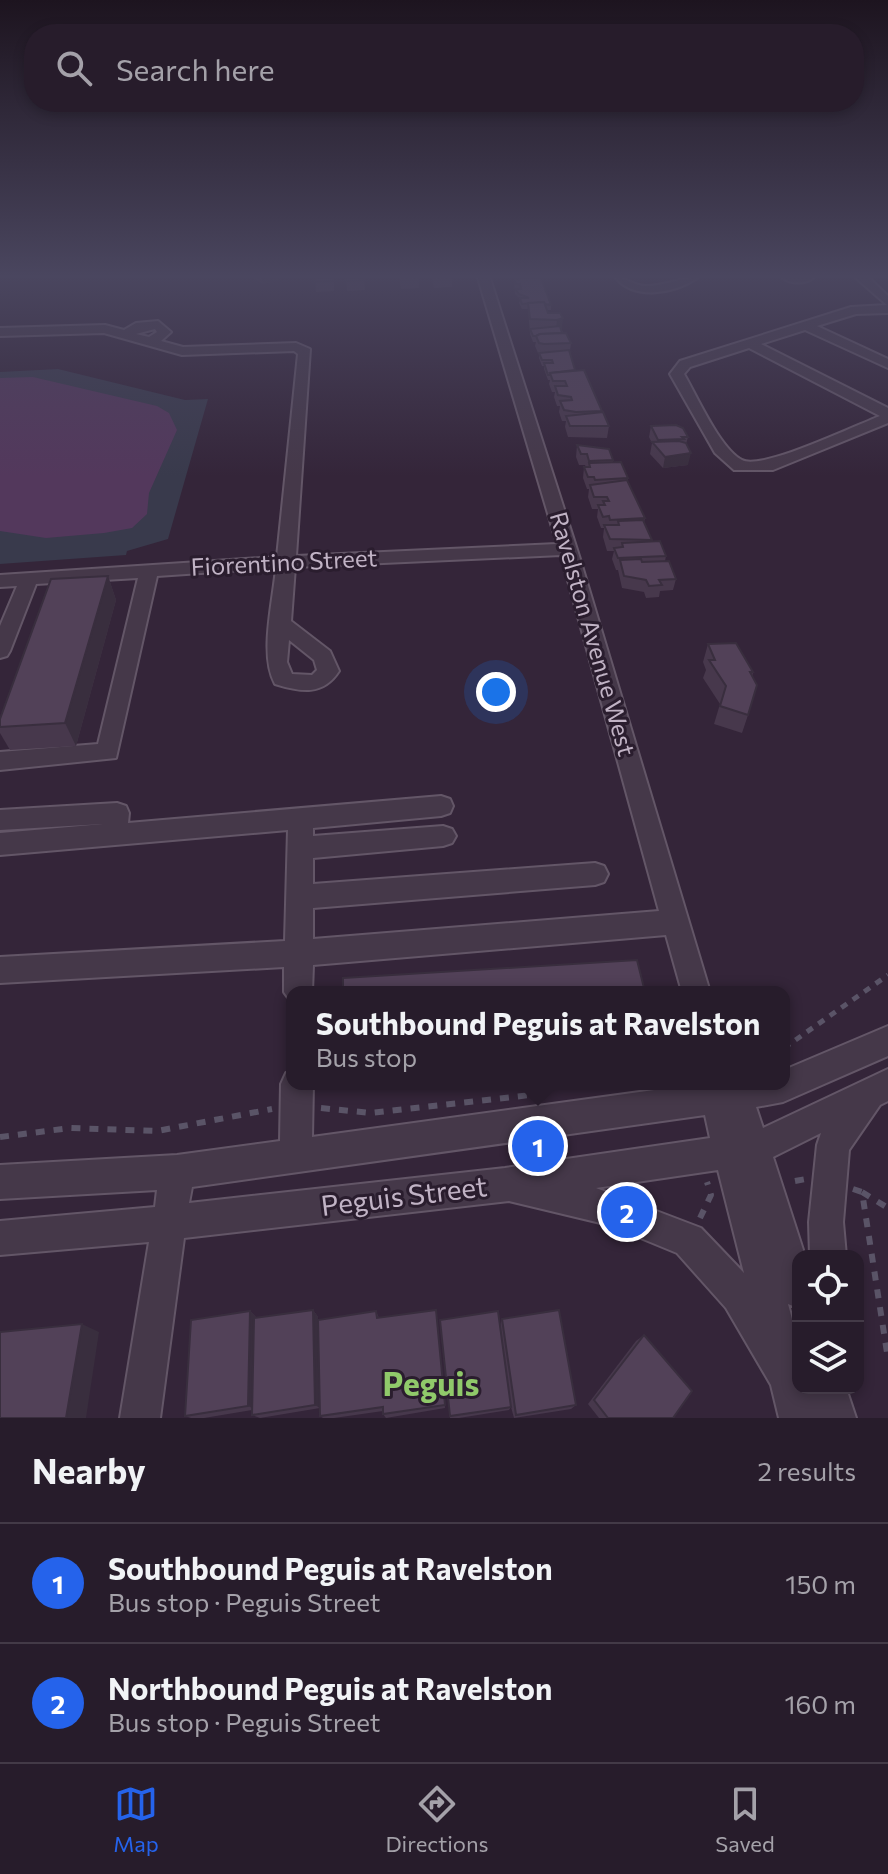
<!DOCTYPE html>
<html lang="en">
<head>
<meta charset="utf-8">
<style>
	:root { --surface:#271c2b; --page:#332937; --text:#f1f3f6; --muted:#a4a1a9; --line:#433a47; --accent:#2563eb }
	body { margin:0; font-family:Commissioner,sans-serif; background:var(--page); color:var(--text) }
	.controls { position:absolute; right:24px; bottom:24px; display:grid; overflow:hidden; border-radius:16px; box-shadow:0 4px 12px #0003 }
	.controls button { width:72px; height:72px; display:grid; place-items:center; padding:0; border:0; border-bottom:2px solid var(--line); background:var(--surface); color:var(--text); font:40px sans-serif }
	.you { position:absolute; left:496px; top:692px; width:28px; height:28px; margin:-20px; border:6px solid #fff; border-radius:50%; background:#1a73e8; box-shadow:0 0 0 12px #1a73e833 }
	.badge { display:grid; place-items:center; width:52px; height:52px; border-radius:50%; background:var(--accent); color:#fff; font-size:26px; font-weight:700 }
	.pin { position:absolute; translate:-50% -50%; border:4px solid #fff; box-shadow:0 2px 8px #0006 }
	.popup { position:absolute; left:286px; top:986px; width:504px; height:104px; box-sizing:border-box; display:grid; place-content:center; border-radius:16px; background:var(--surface); filter:drop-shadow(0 2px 6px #0005); font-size:26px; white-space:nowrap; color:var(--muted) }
	.popup b { font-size:30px; color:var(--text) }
	.popup::after { content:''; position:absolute; left:50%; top:100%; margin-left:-16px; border:16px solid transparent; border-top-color:var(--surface) }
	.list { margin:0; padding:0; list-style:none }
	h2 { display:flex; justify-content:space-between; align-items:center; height:104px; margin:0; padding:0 32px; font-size:34px }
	h2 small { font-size:26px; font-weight:400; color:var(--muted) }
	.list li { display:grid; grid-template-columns:52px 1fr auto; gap:24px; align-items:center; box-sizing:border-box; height:120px; padding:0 32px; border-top:2px solid var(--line) }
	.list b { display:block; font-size:30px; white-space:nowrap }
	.list p { margin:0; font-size:26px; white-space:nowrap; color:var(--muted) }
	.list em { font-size:26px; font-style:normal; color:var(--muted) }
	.icon { flex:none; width:44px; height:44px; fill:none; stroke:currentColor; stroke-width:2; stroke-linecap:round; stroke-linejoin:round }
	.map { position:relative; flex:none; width:888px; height:1418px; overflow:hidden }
	.search { position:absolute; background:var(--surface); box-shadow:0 4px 12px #0003; left:24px; right:24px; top:24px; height:88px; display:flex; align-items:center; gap:20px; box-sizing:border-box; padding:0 28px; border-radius:32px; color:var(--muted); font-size:30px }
	.sheet { height:344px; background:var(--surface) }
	nav { display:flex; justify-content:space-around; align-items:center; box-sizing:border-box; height:112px; border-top:2px solid var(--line); background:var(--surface); font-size:22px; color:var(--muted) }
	nav a { display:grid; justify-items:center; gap:4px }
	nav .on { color:var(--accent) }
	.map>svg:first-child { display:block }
	.green { fill:#393a4c }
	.water { fill:#53385c }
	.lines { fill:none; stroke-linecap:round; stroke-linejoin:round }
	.minor-casing { stroke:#635667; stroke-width:4 }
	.path-far1 { stroke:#5a5467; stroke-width:5; stroke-dasharray:7 7; stroke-linecap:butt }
	.path { stroke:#5a5467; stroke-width:6; stroke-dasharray:9 9; stroke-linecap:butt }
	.minor { fill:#453849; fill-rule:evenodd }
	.wall { fill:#47384c }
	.shaded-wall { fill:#392e3e }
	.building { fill:#524158; stroke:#392e3e; stroke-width:2 }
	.labels { text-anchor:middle; stroke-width:6; stroke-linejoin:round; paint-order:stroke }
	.street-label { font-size:24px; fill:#c1b3c5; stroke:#2a1d2e }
	.near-street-label { font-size:28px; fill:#c1b3c5; stroke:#2a1d2e }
	.near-neighbourhood-label { font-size:32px; font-weight:bold; fill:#90c96a; stroke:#2a1d2e }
</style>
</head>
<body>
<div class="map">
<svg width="888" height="1418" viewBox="0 0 888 1418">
	<rect width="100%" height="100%" fill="#342539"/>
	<!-- green -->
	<path class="green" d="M58 369 185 400 208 399 168 539 127 551 126 555 0 564V372Z"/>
	<!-- water -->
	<path class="water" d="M33 377 157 406 169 413 177 430 149 493 147 514 132 528 104 533 46 538 0 531V378Z"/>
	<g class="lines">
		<!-- minor casing -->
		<g class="minor-casing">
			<g id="minor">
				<path d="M478 278H490L580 559 710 992H682L666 935 313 965 312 992H292V1003L284 992V967L0 983V957L285 941 288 830 0 855V833L103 824 0 830V810L117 803 126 806 129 813 128 823 441 796 450 799 453 806 450 813 441 816 313 828V836L443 826 452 829 456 836 452 843 443 846 313 858V884L595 863 604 866 608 874 604 882 595 885 313 908V939L659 911 561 555 295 567 291 621 330 651 339 671C323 696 301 692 275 684 259 655 273 602 276 568L157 576 116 758 0 770V752L98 744 138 578 36 584 10 651 7 656 0 658V626L17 586 0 587V575L277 557 298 354 294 351 182 355 104 333 0 336V328L105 325 124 330 136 323 158 321 171 332 161 341 183 347 296 343 310 349 296 556 557 544ZM155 329 157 332 149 337 136 334ZM289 640 314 660 317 670 312 675 292 674 287 662Z"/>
				<path d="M616 278C628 278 634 286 646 286 664 286 679 278 697 278 675 293 635 301 616 278Z"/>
				<path d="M783 278H813C806 284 790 284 783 278Z"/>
				<path d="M856 278H869L888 296V313L856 314 817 326 888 359V368L805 330 761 344 888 408V423L773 470H734L715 453 670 374 680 361 851 307 887 305ZM749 348 880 416C856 425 761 471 742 460 720 449 697 396 684 374L690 367Z"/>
				<path d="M888 1026V1056L783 1102 756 1107 763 1128 888 1069V1101L880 1105 849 1150 843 1222 846 1256H810L809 1222 817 1145 821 1133 773 1157 805 1256H798V1308L788 1304 798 1342V1388H846L856 1418H779L771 1385 726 1308 677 1253 609 1225 509 1201 184 1238 160 1418H120L149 1242 0 1255V1221L155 1207 157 1190 0 1199V1165L177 1155 280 1141 281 1084 286 1073 292 1071V1084H313L312 1137 698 1084H784V1070ZM705 1115 710 1138 505 1168 189 1203 192 1187ZM718 1170 744 1273 701 1228 596 1188Z"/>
			</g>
		</g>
		<!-- path-far1 -->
		<path class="path-far1" d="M784 1048 888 975"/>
		<!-- path -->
		<g class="path">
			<path d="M321 1108 371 1113 539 1094"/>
			<path d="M0 1137 70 1128 157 1131 272 1109"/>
			<path d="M795 1181 806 1179"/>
			<path d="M853 1189 862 1192 888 1359"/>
			<path d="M862 1192 888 1208"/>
			<path d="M700 1218 711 1195 707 1182"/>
		</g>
		<!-- minor -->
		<use href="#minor" class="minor"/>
	</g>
	<!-- wall -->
	<g class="wall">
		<path d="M253 278H279L280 280 263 284Z"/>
		<path d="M315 278H334V291L316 292Z"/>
		<path d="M346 278H364L365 290 347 291Z"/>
		<path d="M399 278H419V288L401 289Z"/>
		<path d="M432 278H452V287L434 288Z"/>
		<path d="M513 278H541L551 305V310H547L548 313H560L562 329H561L571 343 570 351 575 370 602 411 609 426 607 438 568 437 565 427 566 421H562L559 412 560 406H557L554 397 555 392H552L549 384 550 380H548L544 369V366H542L539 358V354L538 353 535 346 536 342H533L530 334 528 309H522L519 303 520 299 515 294 514 280Z"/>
		<path d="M651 426 688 437 686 444 688 465 663 468 650 454 652 443 649 437Z"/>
		<path d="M577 445 613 460V462L628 478V482L645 518 644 522 652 540V542L666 556 665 561 676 579 673 590 660 591 659 597 646 598 644 592 622 588 618 570H616L612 559 614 551H607L603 537 604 528H601L597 517 598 509H592L588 497 589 489H587L583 478 584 467H586L585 465H579L576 457Z"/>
		<path d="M108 576 116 600 76 746 10 750 0 733V727Z"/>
		<path d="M708 644 753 672 748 715 742 733 714 724 720 704 703 678 706 670 703 662Z"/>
		<path d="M313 1310 318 1317 320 1408 260 1418 252 1415V1410L204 1418H191L185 1416 250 1311 257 1318Z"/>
		<path d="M436 1310 445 1408 386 1418 383 1414V1411L334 1418H323L320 1416 376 1311 379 1318Z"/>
		<path d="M502 1319 576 1405 571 1409 514 1418 511 1407 509 1410 459 1418H450L440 1326 500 1325Z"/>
		<path d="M644 1335 673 1418H599L588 1404 636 1341Z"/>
	</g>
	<!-- shaded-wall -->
	<g class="shaded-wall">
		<path d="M262 278H279L280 280 263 284Z"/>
		<path d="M563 318 562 329 556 331 557 320Z"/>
		<path d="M691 453 688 465 663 468 665 457Z"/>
		<path d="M108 576 116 600 76 746 65 723Z"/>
		<path d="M313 1310 318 1317 320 1408 315 1405Z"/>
		<path d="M250 1311 257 1318 256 1410 248 1406Z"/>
		<path d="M82 1324 99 1332 86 1418H66Z"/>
	</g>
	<!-- building -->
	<g class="building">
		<path d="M315 278H333V281L315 282Z"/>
		<path d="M346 278H364V280L346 281Z"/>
		<path d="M517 278H541L551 305 545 304 544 302 522 304 520 298H529L519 294 515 289H521L520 284H516L514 279H518Z"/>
		<path d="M544 302 548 313H560L563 318 557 320 530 319 528 303Z"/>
		<path d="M560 326 562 333 540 334 536 336H533L530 329Z"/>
		<path d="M566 333 571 343 544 344 539 343 536 336 540 334Z"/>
		<path d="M569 350 575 370 550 373 551 375H548L544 363H553L552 360H542L539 353Z"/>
		<path d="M584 370 602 411 576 412 564 410 560 401 572 400 571 397 558 395 555 386H567L565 381H553L550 373Z"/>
		<path d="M603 412 609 426H570L566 416Z"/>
		<path d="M676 425 683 428 688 437H682L684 439 658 440 651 426Z"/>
		<path d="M679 441 686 443 691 453 665 457 652 442Z"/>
		<path d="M577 445 609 449 613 460 589 461 587 454H581Z"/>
		<path d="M621 462 628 478 595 480 594 477H588L584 467H590L589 463Z"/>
		<path d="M627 480 645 518 610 520 609 516 603 517 598 505H605L603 501H609L607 497H594L590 485Z"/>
		<path d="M643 520 652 540 610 539 604 525H619L618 521Z"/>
		<path d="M660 541 666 556 618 558 614 548 623 547 622 543Z"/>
		<path d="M641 559 642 562 669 561 676 579 659 580 662 585 649 586 646 580 624 576 620 560Z"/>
		<path d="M108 576 65 723 0 727V719L51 579Z"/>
		<path d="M736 643 753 672H750L757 685 748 715 720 706 726 686 709 660H715L708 644Z"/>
		<path d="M637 960 645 992H343V978Z"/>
		<path d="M313 1310 315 1405 252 1415 254 1318Z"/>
		<path d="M436 1310 445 1405 383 1414V1407L320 1416 318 1320 376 1311 377 1318Z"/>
		<path d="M559 1310 576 1405 516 1415 502 1319Z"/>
		<path d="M250 1311 248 1406 185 1416 191 1320Z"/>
		<path d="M498 1311 511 1407 450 1416 440 1320Z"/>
		<path d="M82 1324 66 1418H0V1332Z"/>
		<path d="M644 1335 692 1391 673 1418H608L594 1400Z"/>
	</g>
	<!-- sky -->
	<linearGradient id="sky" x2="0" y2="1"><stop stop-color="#1d141f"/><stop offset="0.58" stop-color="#4a465f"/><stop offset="1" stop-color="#4a465f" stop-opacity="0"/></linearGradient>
	<rect width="888" height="476" fill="url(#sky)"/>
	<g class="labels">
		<!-- street labels -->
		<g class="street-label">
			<text transform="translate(284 563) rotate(-3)" y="8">Fiorentino Street</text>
			<text transform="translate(592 634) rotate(74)" y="8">Ravelston Avenue West</text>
		</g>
		<!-- near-street labels -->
		<g class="near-street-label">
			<text transform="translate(404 1196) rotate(-7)" y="10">Peguis Street</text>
		</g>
		<!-- near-neighbourhood labels -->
		<g class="near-neighbourhood-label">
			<text x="431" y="1396">Peguis</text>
		</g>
	</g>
</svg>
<div class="controls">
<button><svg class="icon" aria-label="locate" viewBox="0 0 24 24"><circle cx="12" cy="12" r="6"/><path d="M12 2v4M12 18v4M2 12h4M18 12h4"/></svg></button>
<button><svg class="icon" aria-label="layers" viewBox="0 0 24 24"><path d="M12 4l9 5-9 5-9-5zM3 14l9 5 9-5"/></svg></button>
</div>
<div class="you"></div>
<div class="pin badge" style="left:538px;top:1146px">1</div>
<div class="popup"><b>Southbound Peguis at Ravelston</b>Bus stop</div>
<div class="pin badge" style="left:627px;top:1212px">2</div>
<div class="search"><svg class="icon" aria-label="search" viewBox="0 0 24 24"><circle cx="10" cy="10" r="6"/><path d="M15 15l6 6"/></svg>Search here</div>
</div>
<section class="sheet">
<h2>Nearby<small>2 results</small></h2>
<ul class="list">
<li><span class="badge">1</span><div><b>Southbound Peguis at Ravelston</b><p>Bus stop · Peguis Street</p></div><em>150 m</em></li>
<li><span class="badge">2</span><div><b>Northbound Peguis at Ravelston</b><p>Bus stop · Peguis Street</p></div><em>160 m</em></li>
</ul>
</section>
<nav>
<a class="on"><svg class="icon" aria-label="map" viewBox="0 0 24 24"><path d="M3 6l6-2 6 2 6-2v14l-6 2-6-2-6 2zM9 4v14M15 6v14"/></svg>Map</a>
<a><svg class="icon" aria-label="directions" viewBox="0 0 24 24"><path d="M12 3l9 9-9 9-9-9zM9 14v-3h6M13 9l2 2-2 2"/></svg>Directions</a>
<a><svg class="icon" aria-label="saved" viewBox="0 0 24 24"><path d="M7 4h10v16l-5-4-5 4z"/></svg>Saved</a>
</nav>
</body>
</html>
